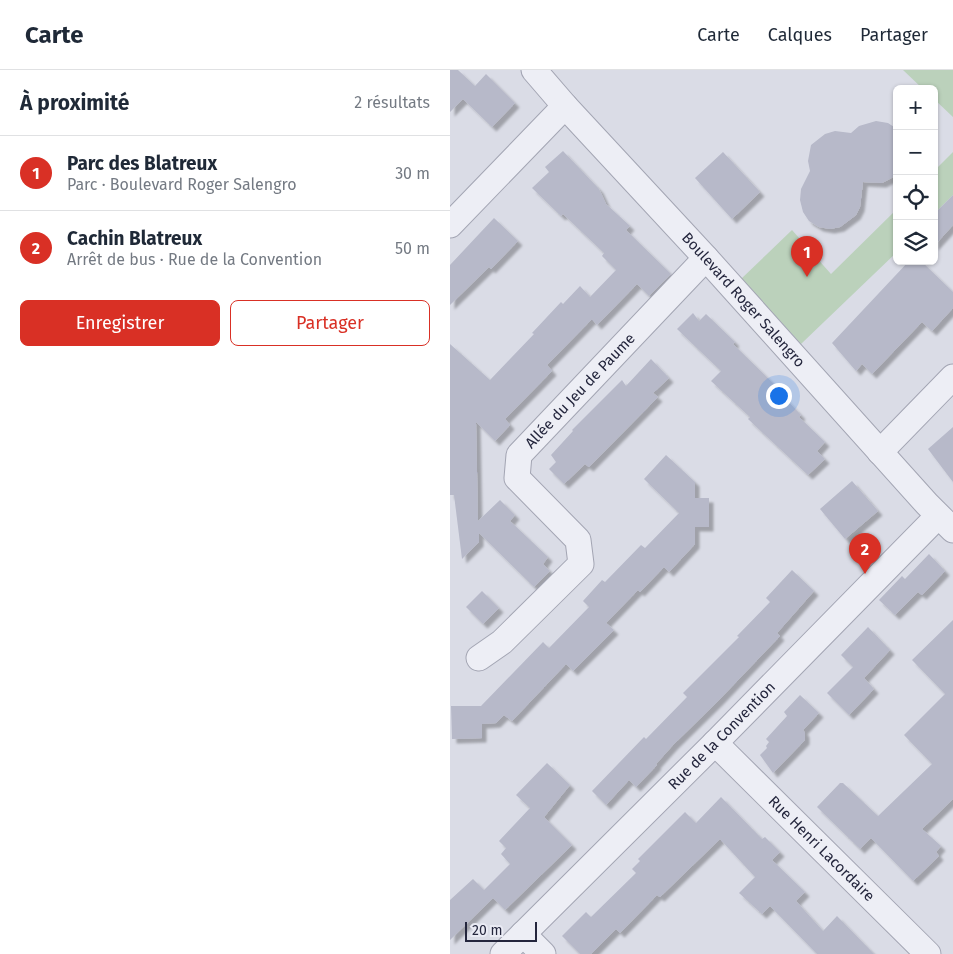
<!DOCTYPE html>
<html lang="fr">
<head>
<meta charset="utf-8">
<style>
	:root { --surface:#fff; --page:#f2f2f3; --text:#1f2937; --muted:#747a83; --line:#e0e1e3; --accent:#d93025 }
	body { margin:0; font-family:"Fira Sans",sans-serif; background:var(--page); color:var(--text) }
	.controls { position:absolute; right:15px; top:15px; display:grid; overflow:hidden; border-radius:8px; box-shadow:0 1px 4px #0004 }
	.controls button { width:45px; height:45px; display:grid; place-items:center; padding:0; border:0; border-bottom:1px solid var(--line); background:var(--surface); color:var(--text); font:25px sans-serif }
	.scale { position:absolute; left:15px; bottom:12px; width:72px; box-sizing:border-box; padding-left:5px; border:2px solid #24263d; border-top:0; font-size:14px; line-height:18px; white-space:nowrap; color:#24263d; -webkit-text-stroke:4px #eaebf4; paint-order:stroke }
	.you { position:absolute; left:328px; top:325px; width:18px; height:18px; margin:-12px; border:4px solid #fff; border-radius:50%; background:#1a73e8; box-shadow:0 0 0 8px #1a73e833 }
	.badge { display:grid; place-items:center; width:32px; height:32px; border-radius:50%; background:var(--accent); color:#fff; font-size:16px; font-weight:700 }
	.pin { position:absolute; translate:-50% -41px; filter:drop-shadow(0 1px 2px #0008) }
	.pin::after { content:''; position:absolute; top:26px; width:18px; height:15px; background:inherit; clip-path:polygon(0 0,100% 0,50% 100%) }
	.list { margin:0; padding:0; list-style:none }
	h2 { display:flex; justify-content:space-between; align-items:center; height:65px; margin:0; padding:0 20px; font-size:21px }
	h2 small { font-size:16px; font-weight:400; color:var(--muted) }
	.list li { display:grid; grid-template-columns:32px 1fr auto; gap:15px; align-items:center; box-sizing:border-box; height:75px; padding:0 20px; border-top:1px solid var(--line) }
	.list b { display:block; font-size:19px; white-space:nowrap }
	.list p { margin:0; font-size:16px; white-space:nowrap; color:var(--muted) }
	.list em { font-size:16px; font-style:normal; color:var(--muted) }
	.actions { display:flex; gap:10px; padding:15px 20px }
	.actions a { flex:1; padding:11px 0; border:1px solid var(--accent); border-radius:8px; text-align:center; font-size:18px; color:var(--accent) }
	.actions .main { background:var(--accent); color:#fff }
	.icon { flex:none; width:28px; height:28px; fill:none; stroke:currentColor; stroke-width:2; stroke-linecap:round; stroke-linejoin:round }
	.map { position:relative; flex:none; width:503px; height:884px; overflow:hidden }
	header { display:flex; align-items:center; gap:30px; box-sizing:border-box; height:70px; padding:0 25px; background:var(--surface); border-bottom:1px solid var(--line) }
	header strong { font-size:24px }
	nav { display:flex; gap:28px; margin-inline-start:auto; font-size:18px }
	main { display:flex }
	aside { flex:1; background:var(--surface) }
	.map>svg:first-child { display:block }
	.green { fill:#bbd1bb }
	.building { fill:#b7b9c9; filter:url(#shadow) }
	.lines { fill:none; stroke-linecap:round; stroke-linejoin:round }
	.street-casing { stroke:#a3a5b3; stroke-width:27 }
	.street { stroke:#edeef5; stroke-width:25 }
	.labels { text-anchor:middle; stroke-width:5; stroke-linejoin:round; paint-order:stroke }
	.street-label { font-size:15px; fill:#24263d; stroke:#eaebf4 }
</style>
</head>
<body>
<header>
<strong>Carte</strong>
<nav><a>Carte</a><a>Calques</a><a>Partager</a></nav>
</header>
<main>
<aside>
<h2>À proximité<small>2 résultats</small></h2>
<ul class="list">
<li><span class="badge">1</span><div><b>Parc des Blatreux</b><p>Parc · Boulevard Roger Salengro</p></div><em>30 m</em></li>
<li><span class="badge">2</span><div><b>Cachin Blatreux</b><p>Arrêt de bus · Rue de la Convention</p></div><em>50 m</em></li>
</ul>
<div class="actions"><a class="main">Enregistrer</a><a>Partager</a></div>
</aside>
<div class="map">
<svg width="503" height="884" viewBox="0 0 503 884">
	<defs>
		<filter id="shadow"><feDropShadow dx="4.5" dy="4.5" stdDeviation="1" flood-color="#0004"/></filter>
	</defs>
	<rect width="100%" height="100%" fill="#dadce6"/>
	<!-- green -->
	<g class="green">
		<path d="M453 0H503V47L484 29V19H473Z"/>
		<path d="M503 82V125L484 144V101Z"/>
		<path d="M447 139V182L351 274 291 209 342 160 381 204Z"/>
	</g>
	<!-- building -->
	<g class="building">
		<path d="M0 0H8L25 16 36 4 65 33 42 57 13 29 0 42Z"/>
		<path d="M426 51 438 53 447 59V105L432 113 413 112 410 137 406 145 390 157 380 159 369 157 359 151 353 142 350 130 351 119 360 101 358 91 361 75 375 64 385 61 401 63 409 56Z"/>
		<path d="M113 81 149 119 156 134 180 156 176 160 221 204 199 226 187 214 147 255 142 249 97 295 102 301 55 349 60 355 45 371 26 352 28 451 50 430 65 445 60 451 98 487 93 494 100 501 84 517 29 463V472L12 489 4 425H0V274L40 310 84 264 82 263 111 232 113 234 130 216 140 227 166 200 152 186 154 183 113 144 111 146 82 118 99 102 95 97Z"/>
		<path d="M273 82 310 122 282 149 245 108Z"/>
		<path d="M503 125V155L484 176V144Z"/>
		<path d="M44 148 68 171 41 199 39 197 0 235V195Z"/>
		<path d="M459 191H471L503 222V238L482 261 472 252 422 304 412 294 406 301 382 273Z"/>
		<path d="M243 243 249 251 256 244 285 272 283 274 328 318 326 319 351 345 349 347 375 372 367 381 375 389 358 405 298 349 300 347 261 311 271 301 227 259Z"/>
		<path d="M201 289 219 308 203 323 208 327 139 397 135 394 114 414 99 399 106 392 101 385 123 361 122 360 172 310 176 316Z"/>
		<path d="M503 357V412L478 379Z"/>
		<path d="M216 385 245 412V428H259V457H245V474L219 502 214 497 190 522 188 520 156 553 164 560 123 601 116 594 62 651 54 645 46 653 32 654V668L2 669 1 636H31L93 572 99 578 139 537 133 531 152 510 155 512 191 475 195 478 229 443 194 409Z"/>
		<path d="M402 411 428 441 395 469 370 439Z"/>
		<path d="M479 484 495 501 472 525 468 522 445 545 429 530 452 506 455 509Z"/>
		<path d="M342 500 364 521 327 563 330 566 268 631 223 675 206 694 207 695 186 717 179 710 156 735 142 721 194 667 196 669 237 627 233 623 289 567 287 566 320 532 316 528Z"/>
		<path d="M32 521 49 538 33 554 16 537Z"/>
		<path d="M503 550V729L472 759 491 776 486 782 489 786 463 811 421 768 410 779 367 737 390 713H393L428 746 482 694 454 665 495 624 462 590Z"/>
		<path d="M418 557 440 580 414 608 424 619 399 645 377 623 403 597 391 585Z"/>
		<path d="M350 625 369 643 353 660 355 663V670L323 703 310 685 317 678 316 676 319 672 316 669 337 646 334 642Z"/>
		<path d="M97 693 120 715 94 747 122 775 55 840 43 828 0 870V830L23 809 34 820 60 794 51 784 56 778 49 771 80 738 66 725Z"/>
		<path d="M271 727 312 769 315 767 330 782 322 790 355 822 346 831 373 861 387 846 424 884H367L320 836 312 844 289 823 305 807 270 769 210 827 207 825 170 863 166 859 141 884H130L112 866 136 842 141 847 186 803 182 799 190 791 188 789 235 742 246 753Z"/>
	</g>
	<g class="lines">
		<!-- street casing -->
		<g class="street-casing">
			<g id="street">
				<path id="s1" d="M84 0 115 36 256 188 477 434 503 460"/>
				<path d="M0 155 115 36"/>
				<path d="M430 382 503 307"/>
				<path id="s2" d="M29 588 52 572 131 494 128 470 67 408 69 385 256 188"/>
				<path id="s3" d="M265 673 478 884"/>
				<path d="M73 864 93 884"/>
				<path id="s4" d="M53 884 265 673 488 446"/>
			</g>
		</g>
		<!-- street -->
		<use href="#street" class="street"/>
	</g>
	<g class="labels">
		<!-- street labels -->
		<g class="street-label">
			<text dy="5" stroke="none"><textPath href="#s1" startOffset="311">Boulevard Roger Salengro</textPath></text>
			<text dy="5" stroke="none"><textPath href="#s2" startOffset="362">Allée du Jeu de Paume</textPath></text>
			<text dy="5" stroke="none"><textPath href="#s4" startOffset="309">Rue de la Convention</textPath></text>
			<text dy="5" stroke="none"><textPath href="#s3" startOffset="150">Rue Henri Lacordaire</textPath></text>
		</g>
	</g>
</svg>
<div class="controls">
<button>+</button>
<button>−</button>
<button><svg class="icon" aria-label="locate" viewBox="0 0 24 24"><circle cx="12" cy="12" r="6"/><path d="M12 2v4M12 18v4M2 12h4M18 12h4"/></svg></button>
<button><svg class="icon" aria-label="layers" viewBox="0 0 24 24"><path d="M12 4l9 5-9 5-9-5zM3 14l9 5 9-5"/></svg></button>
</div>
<div class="scale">20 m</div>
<div class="you"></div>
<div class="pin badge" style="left:357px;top:207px">1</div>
<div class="pin badge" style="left:415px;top:504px">2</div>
</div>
</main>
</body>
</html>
